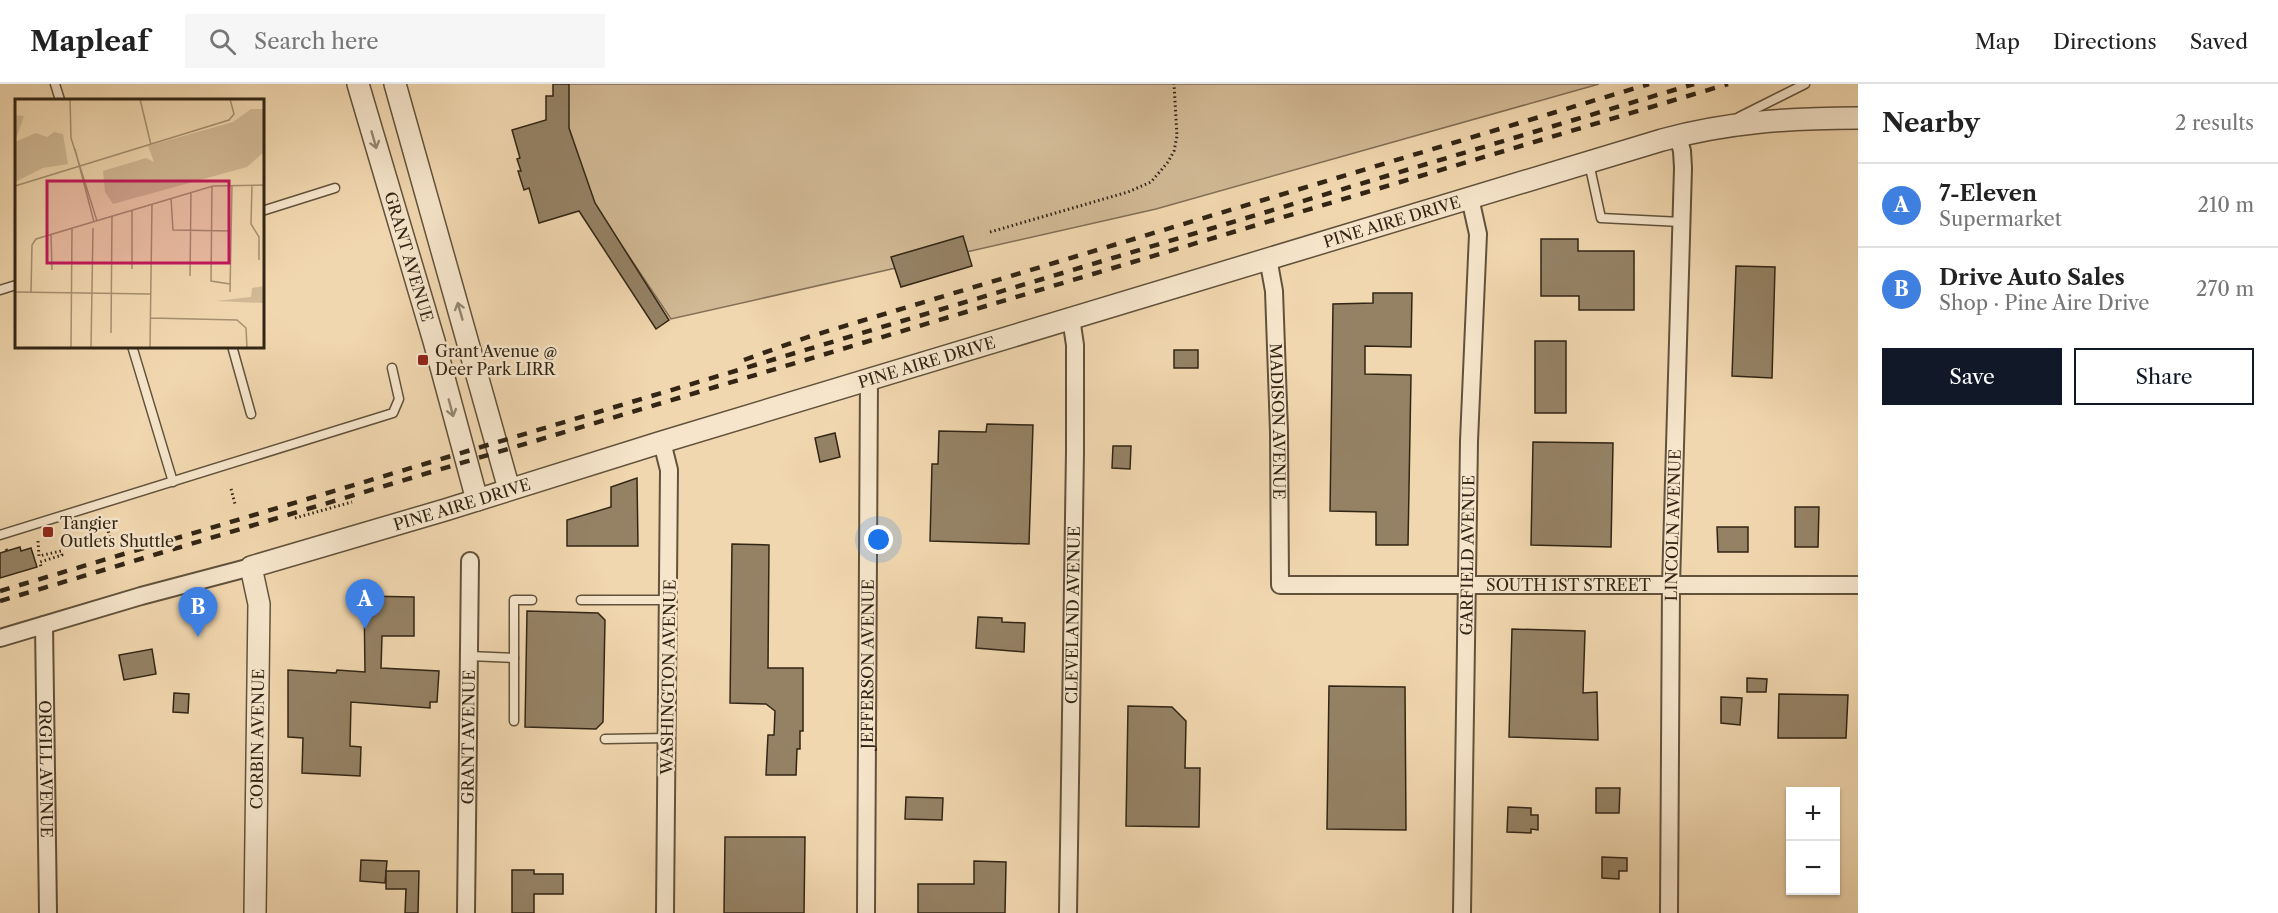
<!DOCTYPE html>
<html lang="en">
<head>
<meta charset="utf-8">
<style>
	:root { --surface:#fff; --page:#f6f6f6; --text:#222; --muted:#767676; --line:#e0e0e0; --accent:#111827 }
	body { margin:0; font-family:"Libre Caslon Text",serif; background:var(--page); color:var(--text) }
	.controls { position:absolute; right:18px; bottom:18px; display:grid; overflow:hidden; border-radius:0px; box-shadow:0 2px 4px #0004 }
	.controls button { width:54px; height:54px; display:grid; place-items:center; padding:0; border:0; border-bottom:2px solid var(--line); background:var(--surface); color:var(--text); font:30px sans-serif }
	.you { position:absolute; left:879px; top:456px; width:21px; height:21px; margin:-15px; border:4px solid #fff; border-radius:50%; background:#1a73e8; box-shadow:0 0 0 9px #1a73e833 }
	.badge { display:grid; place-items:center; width:39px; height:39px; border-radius:50%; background:var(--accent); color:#fff; font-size:20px; font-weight:700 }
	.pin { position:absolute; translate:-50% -50px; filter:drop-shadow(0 2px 3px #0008) }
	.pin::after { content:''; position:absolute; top:32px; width:21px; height:18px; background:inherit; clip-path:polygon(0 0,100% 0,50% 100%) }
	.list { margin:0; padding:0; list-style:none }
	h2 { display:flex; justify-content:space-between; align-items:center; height:78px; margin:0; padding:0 24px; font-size:26px }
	h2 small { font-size:20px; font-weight:400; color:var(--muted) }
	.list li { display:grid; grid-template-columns:39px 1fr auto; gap:18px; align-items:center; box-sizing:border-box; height:84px; padding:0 24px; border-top:2px solid var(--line) }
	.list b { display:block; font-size:22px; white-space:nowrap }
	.list p { margin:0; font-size:20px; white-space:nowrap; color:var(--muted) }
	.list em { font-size:20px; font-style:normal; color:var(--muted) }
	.actions { display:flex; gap:12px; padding:18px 24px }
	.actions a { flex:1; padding:14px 0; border:2px solid var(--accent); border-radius:0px; text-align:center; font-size:21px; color:var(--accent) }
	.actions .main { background:var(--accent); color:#fff }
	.icon { flex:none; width:33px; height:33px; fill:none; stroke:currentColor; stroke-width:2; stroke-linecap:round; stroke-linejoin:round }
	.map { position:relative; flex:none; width:1858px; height:829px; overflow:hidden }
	header { display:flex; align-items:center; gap:36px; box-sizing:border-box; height:84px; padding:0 30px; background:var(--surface); border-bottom:2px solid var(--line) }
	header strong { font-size:28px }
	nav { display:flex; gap:33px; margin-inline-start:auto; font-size:21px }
	.search { width:420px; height:54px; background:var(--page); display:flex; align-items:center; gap:15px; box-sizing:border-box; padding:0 21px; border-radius:0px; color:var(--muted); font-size:22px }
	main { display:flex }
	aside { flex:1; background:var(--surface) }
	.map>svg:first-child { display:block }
	.green { fill:#d1b995; stroke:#826f55; stroke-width:1.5 }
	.building { fill:#958265; stroke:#322515; stroke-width:1.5 }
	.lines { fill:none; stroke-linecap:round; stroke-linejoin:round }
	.service-casing { stroke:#62523c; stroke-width:11 }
	.minor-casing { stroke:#62523c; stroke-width:20 }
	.tertiary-casing { stroke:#62523c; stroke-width:24 }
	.path { stroke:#322515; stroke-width:3; stroke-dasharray:1.5 3; stroke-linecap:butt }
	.service { stroke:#f6e5cb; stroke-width:8 }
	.minor { stroke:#f6e5cb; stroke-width:16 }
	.tertiary { stroke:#f6e5cb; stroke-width:21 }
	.rail { stroke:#322515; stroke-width:4.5; stroke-dasharray:10 10; stroke-linecap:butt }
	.oneway { stroke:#948570 }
	.poi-dot { fill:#8f2418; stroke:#f6e5cb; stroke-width:2 }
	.labels { text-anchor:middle; stroke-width:5; stroke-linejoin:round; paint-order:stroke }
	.street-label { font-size:16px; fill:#322515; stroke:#f6e5cb }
	.poi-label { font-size:16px; fill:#322515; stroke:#f6e5cb; text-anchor:start }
	.inset-road { fill:none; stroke:#a59071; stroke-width:1.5 }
	.view { fill:#c2185b; fill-opacity:0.15; stroke:#c2185b; stroke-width:3 }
	.inset-edge { fill:none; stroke:#322515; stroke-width:3 }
</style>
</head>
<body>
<header>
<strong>Mapleaf</strong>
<div class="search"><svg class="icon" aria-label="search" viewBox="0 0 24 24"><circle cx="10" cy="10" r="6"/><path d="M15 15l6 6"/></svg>Search here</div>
<nav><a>Map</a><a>Directions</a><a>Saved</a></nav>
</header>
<main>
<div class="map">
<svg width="1858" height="829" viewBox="0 0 1858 829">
	<rect width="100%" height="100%" fill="#f1d7af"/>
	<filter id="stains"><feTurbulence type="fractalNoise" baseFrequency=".00333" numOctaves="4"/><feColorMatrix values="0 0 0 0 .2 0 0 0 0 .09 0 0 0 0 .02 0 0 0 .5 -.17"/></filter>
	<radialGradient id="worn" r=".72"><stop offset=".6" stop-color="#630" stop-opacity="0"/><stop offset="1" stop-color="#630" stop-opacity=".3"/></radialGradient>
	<!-- green -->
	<path class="green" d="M568 0H1599L1156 125 671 235 588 111 568 41Z"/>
	<!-- building -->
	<g class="building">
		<path d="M553 0H569V44L595 119 669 236 656 245 579 127 539 139 529 104 524 106 518 87H521L517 75 520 74 512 46 546 36V12H553Z"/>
		<path d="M963 152 972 182 901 203 891 173Z"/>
		<path d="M1541 155H1578V167H1634V226H1579V212H1541Z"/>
		<path d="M1736 182 1775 183 1772 294 1732 292Z"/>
		<path d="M1373 209H1412L1411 263 1365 262V290L1411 291 1408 461H1376V428L1330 427 1333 220 1373 219Z"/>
		<rect x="1535" y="257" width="31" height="72"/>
		<rect x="1174" y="266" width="24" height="18"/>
		<path d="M987 340 1033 341 1029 460 930 457 932 380H938L939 347 986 348Z"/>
		<path d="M835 349 840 373 820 378 815 354Z"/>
		<path d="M1533 358 1613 359 1611 463 1531 461Z"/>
		<path d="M1113 362H1131L1130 385 1112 384Z"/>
		<path d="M637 394 638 462H567V436L611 423V403Z"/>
		<path d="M1795 423H1819L1818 463H1795Z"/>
		<path d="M1717 443H1748V468H1718Z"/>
		<path d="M732 460 769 461 768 584H803V647H800V665H797L796 691H766L768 651H774L775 627 766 620 730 619Z"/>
		<path d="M20 463 21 467 31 464 37 483 0 494V469Z"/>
		<path d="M364 512 414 513V552H382L381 584 439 587 437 618H430V624L351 618 350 662 361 663 360 692 302 689 303 654 288 653V586L336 589 337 586 365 588Z"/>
		<path d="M527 527 598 529 605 536 603 638 596 645 525 643Z"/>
		<path d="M978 533 1002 534V538L1025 539 1024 568 976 564Z"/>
		<path d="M1512 545 1585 547 1583 609 1597 608 1598 656 1509 653Z"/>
		<path d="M152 565 156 590 124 596 119 571Z"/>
		<path d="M1747 594 1767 595 1766 608H1747Z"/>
		<path d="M1329 602 1405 603 1406 746 1327 745Z"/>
		<path d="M174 609 189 610 188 629 173 628Z"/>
		<path d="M1779 610 1848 611 1846 654H1778Z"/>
		<path d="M1721 613 1742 614 1740 641 1721 639Z"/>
		<path d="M1128 622 1172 623 1186 637 1185 684H1200L1199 743 1126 742Z"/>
		<path d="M1596 704H1620L1619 729H1596Z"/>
		<path d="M906 713 943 714 942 736 905 735Z"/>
		<path d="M1508 723 1531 724V731H1538V746L1531 745V749L1507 748Z"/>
		<path d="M725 753H805L804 829H724Z"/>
		<path d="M1602 773 1627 774V787H1619V795L1602 794Z"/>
		<path d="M361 776 387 777 385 799 360 797Z"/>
		<path d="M974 777 1006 778 1005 829H918V800H974Z"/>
		<path d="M512 786H534V790H563V810H534V829H512Z"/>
		<path d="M386 787H419L418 829H405L406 805H386Z"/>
	</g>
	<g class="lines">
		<!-- service casing -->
		<g class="service-casing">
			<g id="service">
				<path d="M55 0 60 16"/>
				<path d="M1739 33 1805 0"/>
				<path d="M1589 79 1601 134 1681 138"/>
				<path d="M262 127 335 104"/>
				<path d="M0 206 16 201"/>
				<path d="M132 262 173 398"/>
				<path d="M232 262 251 330"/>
				<path d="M0 451 393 329 399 315 392 284"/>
				<path d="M581 516H669"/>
				<path d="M469 572 514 574V516H532"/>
				<path d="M514 574V637"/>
				<path d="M605 655 667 654"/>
			</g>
		</g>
		<!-- minor casing -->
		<g class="minor-casing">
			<g id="minor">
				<path id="s1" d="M1268 174 1274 207 1279 348 1280 501H1858"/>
				<path d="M662 358 669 386 665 829"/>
				<path id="s2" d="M44 541 48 829"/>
				<path d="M0 554 141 512 251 483"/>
				<path id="s3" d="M466 829 470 477"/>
				<path id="s4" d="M866 829 869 295"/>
				<path id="s5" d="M1068 829 1075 368V261L1071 234"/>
				<path id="s6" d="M1462 829 1469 357 1478 150 1470 114"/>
				<path id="s7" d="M1669 829 1671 501 1683 84 1682 67 1678 52"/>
			</g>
		</g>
		<!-- tertiary casing -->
		<g class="tertiary-casing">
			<g id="tertiary">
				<path id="s8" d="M358 0 434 257 477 416"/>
				<path d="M395 0 509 405"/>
				<path id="s9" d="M255 829 259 520 251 483 445 426 662 358 1662 56C1728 38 1790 34 1858 34"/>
			</g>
		</g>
		<!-- path -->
		<g class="path">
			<path d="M990 148 1128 108 1151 98 1168 78 1174 67 1177 52 1174 0"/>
			<path d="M231 405 235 420"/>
			<path d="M295 434 352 418"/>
			<path d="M107 443 110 454"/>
			<path d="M38 457 39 472 61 467 62 471 40 478 41 483"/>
			<path d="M6 465 7 467"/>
		</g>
		<!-- service -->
		<use href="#service" class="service"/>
		<!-- minor -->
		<use href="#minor" class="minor"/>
		<!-- tertiary -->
		<use href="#tertiary" class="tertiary"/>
		<!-- rail -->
		<g class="rail">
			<path d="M744 276 808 253 1649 0"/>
			<path d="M0 507 1694 0"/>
			<path d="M0 517 1728 0"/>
		</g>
	</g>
	<!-- one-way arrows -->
	<defs><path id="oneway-shaft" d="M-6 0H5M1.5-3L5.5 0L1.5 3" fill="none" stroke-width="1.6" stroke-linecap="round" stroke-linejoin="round" transform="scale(1.5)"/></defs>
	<g class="oneway">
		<use href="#oneway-shaft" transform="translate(374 56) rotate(74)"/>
		<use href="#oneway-shaft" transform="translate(460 227) rotate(-106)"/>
		<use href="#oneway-shaft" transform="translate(451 324) rotate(75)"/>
	</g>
	<!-- markers -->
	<g class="poi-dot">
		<rect x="417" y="270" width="12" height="12" rx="3"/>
		<rect x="42" y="442" width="12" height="12" rx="3"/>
	</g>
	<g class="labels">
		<!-- street labels -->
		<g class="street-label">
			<text dy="6" stroke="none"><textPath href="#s9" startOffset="1539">PINE AIRE DRIVE</textPath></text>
			<text dy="6" stroke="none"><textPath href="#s8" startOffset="180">GRANT AVENUE</textPath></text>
			<text dy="6" stroke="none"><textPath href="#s9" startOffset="1053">PINE AIRE DRIVE</textPath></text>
			<text dy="6" stroke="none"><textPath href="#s1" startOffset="164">MADISON AVENUE</textPath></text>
			<text dy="6" stroke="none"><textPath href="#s9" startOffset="567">PINE AIRE DRIVE</textPath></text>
			<text dy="6" stroke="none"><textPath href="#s7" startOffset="388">LINCOLN AVENUE</textPath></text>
			<text dy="6" stroke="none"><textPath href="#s6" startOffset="358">GARFIELD AVENUE</textPath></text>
			<text dy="6" stroke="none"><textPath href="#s1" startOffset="616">SOUTH 1ST STREET</textPath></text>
			<text dy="6" stroke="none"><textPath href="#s5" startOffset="298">CLEVELAND AVENUE</textPath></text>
			<text dy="6" stroke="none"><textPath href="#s4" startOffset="249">JEFFERSON AVENUE</textPath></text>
			<text transform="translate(668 593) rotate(-89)" y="6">WASHINGTON AVENUE</text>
			<text dy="6" stroke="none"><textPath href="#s3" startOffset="176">GRANT AVENUE</textPath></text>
			<text dy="6" stroke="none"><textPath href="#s9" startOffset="174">CORBIN AVENUE</textPath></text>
			<text dy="6" stroke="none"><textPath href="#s2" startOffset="144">ORGILL AVENUE</textPath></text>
		</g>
		<!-- poi labels -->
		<g class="poi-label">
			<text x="435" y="273">Grant Avenue @<tspan x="435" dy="18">Deer Park LIRR</tspan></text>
			<text x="60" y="445">Tangier<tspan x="60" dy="18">Outlets Shuttle</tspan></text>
		</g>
	</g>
	<!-- overview -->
	<g transform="translate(15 15)">
		<rect width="249" height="249" fill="#f1d7af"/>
		<path d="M236 10H249V53L232 68 98 105 90 93 88 72 131 59 139 63 133 47 218 23ZM0 16 9 17 0 43 21 34 32 38 39 33 48 35 53 65 28 69 0 83ZM249 187V204L201 202 236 198 237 189Z" fill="#d1b995"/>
		<path class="inset-road" d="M55 0 56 39 82 122M125 0 136 46M60 50 79 123M237 86 236 125 244 138V161M0 87 214 21 219 15 215 0M197 87 196 182 215 185M156 99 158 131 216 132M36 135 37 171M117 170V111M175 177 176 93M0 193 136 195M16 193 17 146 21 140 198 87 249 86M215 193 217 86M136 219 222 221 231 229 232 249M96 234 97 117M56 249 57 130M76 249 78 129M135 249 137 105"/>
		<path class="view" d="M32 82H214V164H32Z"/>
		<rect width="249" height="249" class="inset-edge"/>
	</g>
	<rect width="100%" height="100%" filter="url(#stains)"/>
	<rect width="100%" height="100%" fill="url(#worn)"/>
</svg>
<div class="controls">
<button>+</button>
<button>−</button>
</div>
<div class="you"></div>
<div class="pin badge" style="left:365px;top:545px;background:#3f7fe0">A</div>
<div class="pin badge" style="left:198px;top:553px;background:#3f7fe0">B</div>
</div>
<aside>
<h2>Nearby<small>2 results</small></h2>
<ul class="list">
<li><span class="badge" style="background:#3f7fe0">A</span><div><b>7-Eleven</b><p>Supermarket</p></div><em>210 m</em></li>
<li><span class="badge" style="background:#3f7fe0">B</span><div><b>Drive Auto Sales</b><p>Shop · Pine Aire Drive</p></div><em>270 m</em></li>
</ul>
<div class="actions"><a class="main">Save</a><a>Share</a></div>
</aside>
</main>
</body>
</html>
